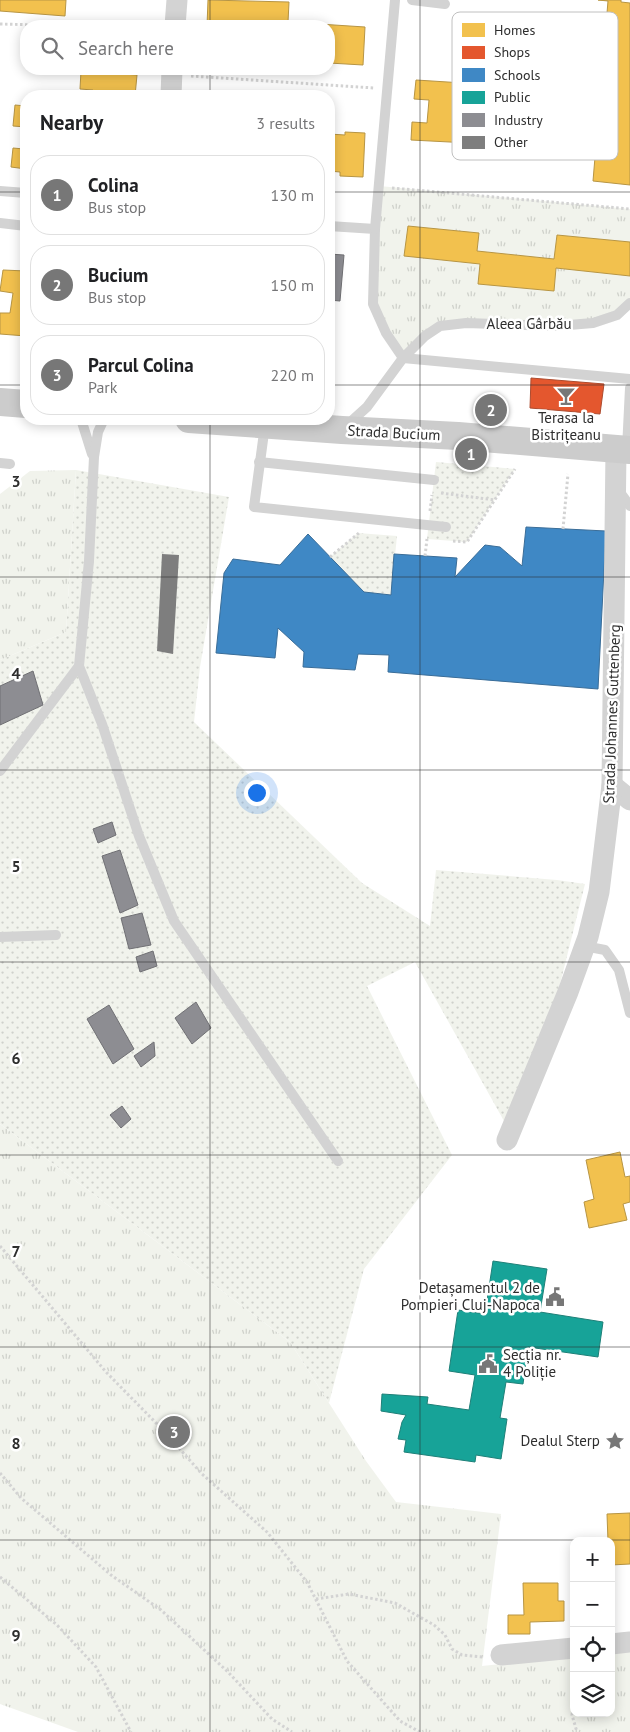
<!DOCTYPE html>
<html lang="en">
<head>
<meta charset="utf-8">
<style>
	:root { --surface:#fff; --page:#f2f2f2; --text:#202124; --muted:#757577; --line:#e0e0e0; --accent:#777 }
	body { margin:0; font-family:"PT Sans",sans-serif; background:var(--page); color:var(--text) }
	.controls { position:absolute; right:15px; bottom:15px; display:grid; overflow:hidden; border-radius:10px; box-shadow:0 2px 12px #0003 }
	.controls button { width:45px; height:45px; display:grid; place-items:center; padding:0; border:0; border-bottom:1px solid var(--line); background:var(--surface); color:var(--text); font:25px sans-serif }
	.you { position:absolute; left:256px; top:792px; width:18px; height:18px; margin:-12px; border:4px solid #fff; border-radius:50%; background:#1a73e8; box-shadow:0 0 0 8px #1a73e833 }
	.badge { display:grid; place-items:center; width:32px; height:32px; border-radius:50%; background:var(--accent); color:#fff; font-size:16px; font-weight:700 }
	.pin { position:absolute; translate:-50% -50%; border:2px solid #fff; box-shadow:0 1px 5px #0006 }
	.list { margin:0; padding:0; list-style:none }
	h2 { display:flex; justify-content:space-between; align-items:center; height:65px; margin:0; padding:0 20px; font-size:21px }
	h2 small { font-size:16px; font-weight:400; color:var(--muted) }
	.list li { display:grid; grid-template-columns:32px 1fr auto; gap:15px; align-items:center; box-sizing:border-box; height:80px; margin:0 10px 10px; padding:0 10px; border:1px solid var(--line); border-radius:20px }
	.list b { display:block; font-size:19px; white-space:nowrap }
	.list p { margin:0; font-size:16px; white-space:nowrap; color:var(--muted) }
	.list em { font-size:16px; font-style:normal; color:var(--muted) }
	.icon { flex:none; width:28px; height:28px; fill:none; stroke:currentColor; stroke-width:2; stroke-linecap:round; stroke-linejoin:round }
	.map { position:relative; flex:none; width:630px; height:1732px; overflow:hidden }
	.search { position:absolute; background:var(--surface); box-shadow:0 2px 12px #0003; left:20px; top:20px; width:315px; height:55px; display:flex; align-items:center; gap:12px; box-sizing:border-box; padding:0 18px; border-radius:20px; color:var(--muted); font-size:19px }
	.panel { position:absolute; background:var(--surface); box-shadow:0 2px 12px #0003; left:20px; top:90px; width:315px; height:335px; border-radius:20px }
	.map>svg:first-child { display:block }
	.grass { fill:url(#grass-dots) }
	.park { fill:url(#park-tufts) }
	.homes { fill:#f2c14e; stroke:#b79544 }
	.shops { fill:#e4572e; stroke:#ad4b2e }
	.schools { fill:#3f88c5; stroke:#3a6d98 }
	.public { fill:#17a398; stroke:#1e8078 }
	.industry { fill:#8d8d92; stroke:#707074 }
	.building { fill:#7e7e7e }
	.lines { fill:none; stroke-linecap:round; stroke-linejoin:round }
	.path { stroke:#d3d3d3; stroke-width:3; stroke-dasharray:2.5 2.5; stroke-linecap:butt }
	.service { stroke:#d3d3d3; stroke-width:10 }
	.minor { stroke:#d3d3d3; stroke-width:21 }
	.secondary { stroke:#ccc; stroke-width:28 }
	.grid { fill:none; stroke:#2e2e2e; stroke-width:1; stroke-opacity:0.55 }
	.labels { text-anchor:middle; stroke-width:5; stroke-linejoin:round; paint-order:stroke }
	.street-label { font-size:15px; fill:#2e2e2e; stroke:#fff }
	.poi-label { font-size:15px; fill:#2e2e2e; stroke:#fff; text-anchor:end }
	.key { fill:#fff; stroke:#c0c0c0; stroke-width:1 }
	.key-label { font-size:14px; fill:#2e2e2e }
	.grid-label { font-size:16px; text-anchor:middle; font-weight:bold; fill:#2e2e2e; stroke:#fff; stroke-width:5; stroke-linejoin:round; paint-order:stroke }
</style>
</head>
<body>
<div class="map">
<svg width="630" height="1732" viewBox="0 0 630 1732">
	<defs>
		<pattern id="grass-dots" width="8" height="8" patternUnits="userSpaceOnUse" patternTransform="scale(1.25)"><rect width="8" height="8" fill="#f1f3ec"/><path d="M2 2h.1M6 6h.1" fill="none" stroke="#cfd1cb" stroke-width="1.8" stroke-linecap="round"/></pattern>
		<pattern id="park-tufts" width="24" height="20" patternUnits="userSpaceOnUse" patternTransform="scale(1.25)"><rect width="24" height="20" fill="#f1f3ec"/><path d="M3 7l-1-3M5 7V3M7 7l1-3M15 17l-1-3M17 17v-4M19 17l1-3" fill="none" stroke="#cfd1cb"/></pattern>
	</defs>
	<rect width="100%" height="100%" fill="#fff"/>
	<!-- grass -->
	<g class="grass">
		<path d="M436 462 515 469 467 542 427 539Z"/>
		<path d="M76 470 229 497 200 667 194 722 362 883 430 926 436 870 557 880 585 884 558 992 504 1121 415 962 367 986 452 1155 364 1269 329 1403 290 1342 0 1124V660L66 632Z"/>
		<path d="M358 533 397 536 391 595 364 592 330 557Z"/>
	</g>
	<!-- park -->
	<g class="park">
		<path d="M379 186 630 209V242L557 235 554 259 477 251 479 233 408 226 405 256 480 264 478 284 554 291 556 268 630 276V303L593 323 440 326 403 358 373 304Z"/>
		<path d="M76 470 66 632 0 660V494L30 471Z"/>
		<path d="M0 1124 290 1342 366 1461 396 1502 501 1514 482 1666 574 1656V1713H611V1652L630 1650V1732H78L0 1704Z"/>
	</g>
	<!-- homes -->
	<g class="homes">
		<path d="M0 0H66L65 16 0 11Z"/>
		<path d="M208 0 289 2 288 22 365 27 363 65 329 63V26H207Z"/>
		<path d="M598 0H621V2L630 3V185L593 181 608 1Z"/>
		<path d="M483 42 542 45 541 64H525L524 84 538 85 536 105 458 101 456 122 470 123 469 143 411 140 412 122 427 123 429 100 414 99 416 80 495 85 496 62 482 61Z"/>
		<path d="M81 71 137 75 135 96H93V90L80 89Z"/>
		<path d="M15 105 26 106V127L13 126Z"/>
		<path d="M345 132 365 133 363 177 340 176V172L329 171V134L345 135Z"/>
		<path d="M26 133V169L11 167 13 148 24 149Z"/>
		<path d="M408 226 479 233 477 251 554 259 557 235 630 242V276L556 268 554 291 478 284 480 264 404 256Z"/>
		<path d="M3 270 26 271V336L0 334V313H10L13 293 0 291Z"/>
		<path d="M620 1152 625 1177 630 1176V1202L623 1204 627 1220 589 1228 584 1202 594 1199 586 1160Z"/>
		<path d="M630 1513V1564L611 1565V1541H608L607 1514Z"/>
		<path d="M523 1583H558V1601H564V1621L530 1622V1634H508V1615H524Z"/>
	</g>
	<!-- shops -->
	<path class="shops" d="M531 378 604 384 600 414 530 408Z"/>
	<!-- schools -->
	<path class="schools" d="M526 527 606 531 598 689 388 672 389 655 358 654 355 670 303 667 304 652 278 628 275 658 216 653 224 573 233 559 280 565 308 534 364 592 391 595 394 554 457 558 455 577 485 545 500 547 522 566Z"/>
	<!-- public -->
	<path class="public" d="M493 1261 547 1269 540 1312 603 1322 598 1357 528 1347 523 1384 506 1382 500 1418 507 1419 501 1459 476 1455 475 1462 404 1452 406 1440 398 1439 402 1422 406 1415 381 1411 382 1394 428 1397 427 1404 469 1410 475 1375 449 1371 458 1310 485 1314Z"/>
	<!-- industry -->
	<g class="industry">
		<path d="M329 254 344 255 340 301 329 300Z"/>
		<path d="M33 671 43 705 0 725V686Z"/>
		<path d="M112 822 116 835 98 843 93 829Z"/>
		<path d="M120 850 138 905 120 913 102 856Z"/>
		<path d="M142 913 151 945 129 949 121 918Z"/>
		<path d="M153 951 157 966 140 972 136 957Z"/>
		<path d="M196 1002 211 1028 192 1044 175 1018Z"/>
		<path d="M109 1005 134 1049 113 1064 87 1019Z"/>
		<path d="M154 1042 155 1056 141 1067 134 1056Z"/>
		<path d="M122 1106 131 1119 121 1128 110 1115Z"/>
	</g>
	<!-- building -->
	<path class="building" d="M162 554 179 555 173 654 157 651Z"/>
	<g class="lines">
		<!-- path -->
		<g class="path">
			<path d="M0 24 80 26"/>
			<path d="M191 76 374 88"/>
			<path d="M392 188 630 209"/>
			<path d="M441 493 495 500"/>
			<path d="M430 511 432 495"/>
			<path d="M563 529 568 474"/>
			<path d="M453 541 467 542 515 469"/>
			<path d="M425 556 427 539"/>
			<path d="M330 557 359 533"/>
			<path d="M0 1246 106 1372 161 1428 202 1474 267 1532 307 1582 347 1661 400 1721 420 1732"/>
			<path d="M0 1473 21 1498 111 1575 161 1610 228 1672 272 1719 292 1732"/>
			<path d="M0 1577 57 1625 96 1667 131 1732"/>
			<path d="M316 1599 349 1594 395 1603 434 1625 445 1635 452 1649 462 1655 483 1657"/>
			<path d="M574 1703 572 1715 577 1732"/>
		</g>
		<!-- service -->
		<g class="service">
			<path d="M412 0 445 4"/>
			<path d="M0 191 26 193"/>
			<path d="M0 223 26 226"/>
			<path d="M329 226 375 229 373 304 386 333 403 358"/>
			<path d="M375 229 395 0"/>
			<path d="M403 358 630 379"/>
			<path d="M81 419 92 454"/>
			<path d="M104 419 98 432 94 457 89 561 79 666 102 724 139 836 174 921 338 1161"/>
			<path d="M265 425 254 507 446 527"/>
			<path d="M346 426 367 407 403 358 425 336 440 326 466 323 557 326 593 323 617 315 630 303"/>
			<path d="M627 449 630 388"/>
			<path d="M259 462 434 480"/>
			<path d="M0 463 10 464"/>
			<path d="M619 491 630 506"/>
			<path d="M0 771 79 666"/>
			<path d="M0 937 56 935"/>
			<path d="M584 946 605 950 619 970 630 1013"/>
		</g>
		<!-- minor -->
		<g class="minor">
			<path d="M175 26 177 0"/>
			<path d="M171 96 172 69"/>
			<path d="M612 785 630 800"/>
			<path d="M507 1140 568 992 588 937 599 892 612 785 616 450"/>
			<path d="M611 1644 630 1642"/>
			<path d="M501 1655 574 1648"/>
		</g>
		<!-- secondary -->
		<g class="secondary">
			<path d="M0 402 26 404"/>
			<path d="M189 419 342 430 458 436 630 450"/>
		</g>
	</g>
	<!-- grid -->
	<path class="grid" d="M210 0V26M420 0V1732M210 69V96M0 192H26M329 192H630M0 385H26M329 385H630M210 419V1732M0 577H630M0 770H630M0 962H630M0 1155H630M0 1347H630M0 1540H630"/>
	<!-- icons -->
	<defs>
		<g id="bar-bare" transform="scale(1.5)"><path d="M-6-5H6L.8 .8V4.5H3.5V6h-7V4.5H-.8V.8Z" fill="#777" stroke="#fff" stroke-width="2.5" paint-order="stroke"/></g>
		<g id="civic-bare" transform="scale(1.5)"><path d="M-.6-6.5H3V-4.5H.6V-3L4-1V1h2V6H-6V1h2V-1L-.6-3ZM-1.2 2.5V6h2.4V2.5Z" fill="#777" stroke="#fff" stroke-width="2.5" paint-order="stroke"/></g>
		<g id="sight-bare" transform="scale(1.5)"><path d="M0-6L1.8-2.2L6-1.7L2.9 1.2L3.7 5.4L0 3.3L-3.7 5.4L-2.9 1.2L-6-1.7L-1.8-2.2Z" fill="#777" stroke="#fff" stroke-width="2.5" paint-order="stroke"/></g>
	</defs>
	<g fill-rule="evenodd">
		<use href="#bar-bare" x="566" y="396"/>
		<use href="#civic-bare" x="555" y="1297"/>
		<use href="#civic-bare" x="488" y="1364"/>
		<use href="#sight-bare" x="615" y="1441"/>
	</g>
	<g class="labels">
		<!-- street labels -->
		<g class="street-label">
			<text x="529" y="329">Aleea Gârbău</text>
			<text transform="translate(394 433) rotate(3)" y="5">Strada Bucium</text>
			<text transform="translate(612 714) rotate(-88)" y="5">Strada Johannes Guttenberg</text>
		</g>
		<!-- poi labels -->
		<g class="poi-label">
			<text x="566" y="423" text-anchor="middle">Terasa la<tspan x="566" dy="17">Bistrițeanu</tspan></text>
			<text x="540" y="1293">Detașamentul 2 de<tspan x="540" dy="17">Pompieri Cluj-Napoca</tspan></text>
			<text x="503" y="1360" text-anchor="start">Secția nr.<tspan x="503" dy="17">4 Poliție</tspan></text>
			<text x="600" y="1446">Dealul Sterp</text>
		</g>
	</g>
	<!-- legend -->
	<rect x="452" y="12" width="166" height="148" rx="8" class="key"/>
	<rect x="462" y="23" width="23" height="14" fill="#f2c14e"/>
	<rect x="462" y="46" width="23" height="13" fill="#e4572e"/>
	<rect x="462" y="68" width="23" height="14" fill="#3f88c5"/>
	<rect x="462" y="91" width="23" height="13" fill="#17a398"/>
	<rect x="462" y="113" width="23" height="14" fill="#8d8d92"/>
	<rect x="462" y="136" width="23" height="13" fill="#7e7e7e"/>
	<g class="key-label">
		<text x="494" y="35">Homes</text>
		<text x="494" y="57">Shops</text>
		<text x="494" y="80">Schools</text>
		<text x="494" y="102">Public</text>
		<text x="494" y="125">Industry</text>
		<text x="494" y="147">Other</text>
	</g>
	<g class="grid-label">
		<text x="16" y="487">3</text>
		<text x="16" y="679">4</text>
		<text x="16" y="872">5</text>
		<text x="16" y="1064">6</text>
		<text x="16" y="1257">7</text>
		<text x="16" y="1449">8</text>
		<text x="16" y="1641">9</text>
	</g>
</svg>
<div class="controls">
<button>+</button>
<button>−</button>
<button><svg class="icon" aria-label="locate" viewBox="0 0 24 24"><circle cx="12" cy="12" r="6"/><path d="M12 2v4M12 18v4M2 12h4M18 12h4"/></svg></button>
<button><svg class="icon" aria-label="layers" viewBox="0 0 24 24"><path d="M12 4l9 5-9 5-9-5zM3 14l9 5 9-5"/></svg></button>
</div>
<div class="you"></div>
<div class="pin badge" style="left:471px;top:454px">1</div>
<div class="pin badge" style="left:491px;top:410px">2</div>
<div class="pin badge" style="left:174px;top:1432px">3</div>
<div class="search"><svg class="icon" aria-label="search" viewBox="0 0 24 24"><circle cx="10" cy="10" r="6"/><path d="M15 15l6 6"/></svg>Search here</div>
<section class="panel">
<h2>Nearby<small>3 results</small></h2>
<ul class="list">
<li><span class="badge">1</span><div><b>Colina</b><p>Bus stop</p></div><em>130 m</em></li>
<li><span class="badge">2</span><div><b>Bucium</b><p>Bus stop</p></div><em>150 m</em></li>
<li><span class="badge">3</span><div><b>Parcul Colina</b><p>Park</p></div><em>220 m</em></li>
</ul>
</section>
</div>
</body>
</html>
